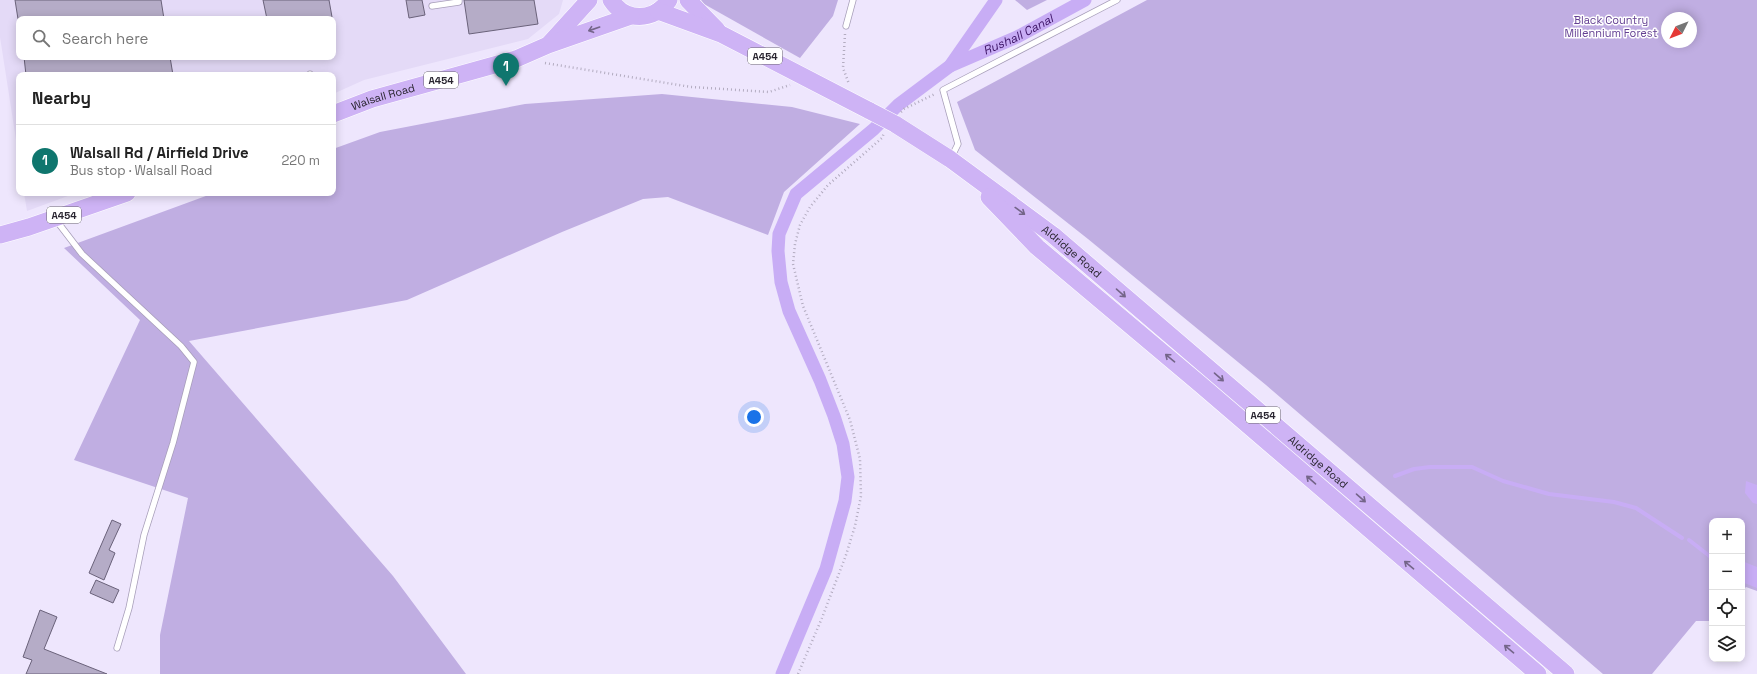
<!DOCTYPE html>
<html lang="en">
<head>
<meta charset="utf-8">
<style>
	:root { --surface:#fff; --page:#f2f2f2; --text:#222; --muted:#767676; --line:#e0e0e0; --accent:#0f766e }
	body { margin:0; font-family:"Space Grotesk",sans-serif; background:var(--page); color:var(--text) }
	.controls { position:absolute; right:12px; bottom:12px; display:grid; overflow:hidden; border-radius:8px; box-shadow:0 2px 10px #0003 }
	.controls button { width:36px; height:36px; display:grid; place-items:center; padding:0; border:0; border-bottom:1px solid var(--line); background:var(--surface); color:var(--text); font:20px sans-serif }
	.compass { position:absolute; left:1661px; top:12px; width:36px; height:36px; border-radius:50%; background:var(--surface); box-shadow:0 2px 10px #0003; rotate:228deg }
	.you { position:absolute; left:754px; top:417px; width:14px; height:14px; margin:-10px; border:3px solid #fff; border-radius:50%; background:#1a73e8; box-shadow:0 0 0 6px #1a73e833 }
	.badge { display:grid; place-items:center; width:26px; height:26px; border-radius:50%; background:var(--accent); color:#fff; font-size:13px; font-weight:700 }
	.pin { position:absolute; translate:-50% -33px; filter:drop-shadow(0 1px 2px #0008) }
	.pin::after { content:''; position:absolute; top:21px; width:14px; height:12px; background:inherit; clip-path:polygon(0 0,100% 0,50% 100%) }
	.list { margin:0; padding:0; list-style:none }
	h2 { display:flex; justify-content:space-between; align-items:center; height:52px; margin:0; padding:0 16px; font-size:17px }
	h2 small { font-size:13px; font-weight:400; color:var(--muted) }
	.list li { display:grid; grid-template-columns:26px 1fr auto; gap:12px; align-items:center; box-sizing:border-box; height:72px; padding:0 16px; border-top:1px solid var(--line) }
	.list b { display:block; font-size:15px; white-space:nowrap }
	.list p { margin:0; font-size:13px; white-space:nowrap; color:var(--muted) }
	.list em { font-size:13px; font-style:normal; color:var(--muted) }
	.icon { flex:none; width:22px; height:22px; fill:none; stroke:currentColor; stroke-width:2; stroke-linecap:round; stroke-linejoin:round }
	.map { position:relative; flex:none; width:1757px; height:674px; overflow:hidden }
	.search { position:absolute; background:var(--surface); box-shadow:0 2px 10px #0003; left:16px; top:16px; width:320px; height:44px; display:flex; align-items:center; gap:10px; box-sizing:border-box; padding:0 14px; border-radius:8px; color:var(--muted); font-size:15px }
	.panel { position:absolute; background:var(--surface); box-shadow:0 2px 10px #0003; left:16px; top:72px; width:320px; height:124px; border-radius:8px }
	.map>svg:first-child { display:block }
	.built { fill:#e4daf7; fill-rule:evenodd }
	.green { fill:#c0aee2; fill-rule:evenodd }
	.water { fill:#c8adf5 }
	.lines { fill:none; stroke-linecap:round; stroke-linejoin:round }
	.stream { stroke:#c8adf5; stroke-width:4 }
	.canal { stroke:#c8adf5; stroke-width:13 }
	.building { fill:#b5acc7; stroke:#6a627a }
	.service-casing { stroke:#a79eb9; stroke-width:7 }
	.primary-casing { stroke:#fff; stroke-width:18 }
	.path { stroke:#b3acc0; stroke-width:2.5; stroke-dasharray:1 3; stroke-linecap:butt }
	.service { stroke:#fff; stroke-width:5.5 }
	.primary { stroke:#ceb3f5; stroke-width:17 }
	.primary-bridge-casing { stroke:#fff; stroke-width:18; stroke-linecap:butt }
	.primary-bridge { stroke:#ceb3f5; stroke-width:17 }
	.oneway { stroke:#746589 }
	.labels { text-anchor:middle; stroke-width:3; stroke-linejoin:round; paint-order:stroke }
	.shield { fill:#fff; stroke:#6a676f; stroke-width:1 }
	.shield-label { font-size:10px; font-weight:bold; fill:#2a2631 }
	.park-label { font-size:11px; fill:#644093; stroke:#fff }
	.street-label { font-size:11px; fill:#2a2631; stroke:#fff }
	.water-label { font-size:12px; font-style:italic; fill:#3b1264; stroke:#fff }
</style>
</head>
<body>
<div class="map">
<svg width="1757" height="674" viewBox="0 0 1757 674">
	<rect width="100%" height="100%" fill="#eee6fd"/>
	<!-- built -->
	<g class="built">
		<path d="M0 0H563L559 14 528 39 364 80 333 94V75H19V159L0 37ZM19 19H333V57H19Z"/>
		<path d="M24 193H76L27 211Z"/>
	</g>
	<!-- green -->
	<g class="green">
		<path d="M701 0H838L833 16 800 58 704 4Z"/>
		<path d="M1015 0H1047L1027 10Z"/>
		<path d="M1147 0H1757V591L1746 587 1742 591V521H1712V621H1696L1652 674H1603L1266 385 1088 239 975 150 957 102ZM1667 18H1691V42H1667Z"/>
		<path d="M662 94 792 107 860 124 784 192 768 235 668 197 643 199 562 232 407 300 189 341 393 576 466 674H160V635L188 498 74 460 140 320 64 248 214 193H333V149L380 132 525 104Z"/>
	</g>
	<!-- water -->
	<g class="water">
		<path d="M1746 481 1757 485V504L1753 503 1745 493Z"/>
		<path d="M1742 561 1757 567V588L1742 582Z"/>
	</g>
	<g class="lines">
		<!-- stream -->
		<g class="stream">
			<path d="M1395 476 1414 469 1430 467H1472L1503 481 1549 494 1614 502 1636 508 1682 538"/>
			<path d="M1689 540 1712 558"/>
		</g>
		<!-- canal -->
		<g class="canal">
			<path id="s1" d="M950 66 1017 37 1085 0"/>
			<path d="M782 674 826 569 845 501 848 477 843 444 834 416 820 380 789 311 781 282 778 251 779 234 796 194 874 129 898 105 950 66 996 0"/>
		</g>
	</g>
	<!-- building -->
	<g class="building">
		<path d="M15 0H161L164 19H18Z"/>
		<path d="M263 0H329L332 17 324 19H267Z"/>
		<path d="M406 0H422L425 15 409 18Z"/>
		<path d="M464 0H534L538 24 469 34Z"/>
		<path d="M24 57H170L173 75H26Z"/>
		<path d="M112 520 121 524 109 550 115 553 104 580 89 573Z"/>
		<path d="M96 580 119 590 113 603 90 593Z"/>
		<path d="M40 610 57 617 44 649 107 674H26L32 660 23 657Z"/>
	</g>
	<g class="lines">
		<!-- service casing -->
		<g class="service-casing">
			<g id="service">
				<path d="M432 6 459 2V0"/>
				<path d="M846 26 853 0"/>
				<path d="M310 74V75"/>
				<path d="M951 158 958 144 943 90 1117 0"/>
				<path d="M56 220 82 254 181 346 194 362 173 443 144 535 129 608 117 648"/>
			</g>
		</g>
		<!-- primary casing -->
		<g class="primary-casing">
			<g id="primary">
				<path d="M611 0C625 22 654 22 669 0"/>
				<path d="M688 0 717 30"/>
				<path d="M658 11 721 34 870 111"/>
				<path d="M550 43 589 0"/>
				<path id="s2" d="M333 114 372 99 516 59 548 45 631 16"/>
				<path id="s3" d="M895 124 950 159 1053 235 1566 674"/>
				<path d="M989 197 1037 247 1200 384 1538 674"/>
				<path d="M0 235 29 227 127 193"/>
			</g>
		</g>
		<!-- path -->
		<g class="path">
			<path d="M845 34 843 68 849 84"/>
			<path d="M545 63 691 87 769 92 790 85"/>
			<path d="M901 112 904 109 935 94"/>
			<path d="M798 674 822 618 846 555 855 526 861 496 860 459 850 420 803 306 793 264 795 244 800 225 810 207 828 185 882 138 884 133"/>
		</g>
		<!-- service -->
		<use href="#service" class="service"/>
		<!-- primary -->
		<use href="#primary" class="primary"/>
		<!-- primary-bridge casing -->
		<g class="primary-bridge-casing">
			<path id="primary-bridge" d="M870 111 895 124"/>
		</g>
		<!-- primary-bridge -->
		<use href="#primary-bridge" class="primary-bridge"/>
	</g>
	<!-- one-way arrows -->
	<defs><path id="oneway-shaft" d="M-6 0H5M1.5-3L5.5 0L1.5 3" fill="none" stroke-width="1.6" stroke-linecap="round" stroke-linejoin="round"/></defs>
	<g class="oneway">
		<use href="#oneway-shaft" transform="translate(594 29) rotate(161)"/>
		<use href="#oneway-shaft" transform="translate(1020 211) rotate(36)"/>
		<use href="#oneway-shaft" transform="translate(1121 293) rotate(41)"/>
		<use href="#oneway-shaft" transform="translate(1170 358) rotate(-140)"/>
		<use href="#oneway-shaft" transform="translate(1219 377) rotate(41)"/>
		<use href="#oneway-shaft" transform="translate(1311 480) rotate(-139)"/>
		<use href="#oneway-shaft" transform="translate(1361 498) rotate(41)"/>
		<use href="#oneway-shaft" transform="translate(1409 565) rotate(-140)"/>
		<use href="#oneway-shaft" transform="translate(1509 649) rotate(-140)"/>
	</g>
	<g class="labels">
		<!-- shield labels -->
		<g class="shield">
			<rect x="748" y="48" width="34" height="16" rx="3"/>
			<rect x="424" y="72" width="34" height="16" rx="3"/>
			<rect x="47" y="207" width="34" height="16" rx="3"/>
			<rect x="1246" y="407" width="34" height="16" rx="3"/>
		</g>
		<g class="shield-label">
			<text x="765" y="60">A454</text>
			<text x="441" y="84">A454</text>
			<text x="64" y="219">A454</text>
			<text x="1263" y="419">A454</text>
		</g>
		<!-- park labels -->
		<g class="park-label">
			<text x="1611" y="24">Black Country<tspan x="1611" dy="13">Millennium Forest</tspan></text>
		</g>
		<!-- street labels -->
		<g class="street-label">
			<text dy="4" stroke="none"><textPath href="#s2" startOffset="53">Walsall Road</textPath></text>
			<text dy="4" stroke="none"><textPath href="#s3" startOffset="218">Aldridge Road</textPath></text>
			<text dy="4" stroke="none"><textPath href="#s3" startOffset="542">Aldridge Road</textPath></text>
		</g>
		<!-- water labels -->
		<g class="water-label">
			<text dy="4" stroke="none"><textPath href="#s1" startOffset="75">Rushall Canal</textPath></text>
		</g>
	</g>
</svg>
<div class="controls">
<button>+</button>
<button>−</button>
<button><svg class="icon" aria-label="locate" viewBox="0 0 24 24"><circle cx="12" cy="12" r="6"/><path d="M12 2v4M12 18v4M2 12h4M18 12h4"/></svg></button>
<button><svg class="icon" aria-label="layers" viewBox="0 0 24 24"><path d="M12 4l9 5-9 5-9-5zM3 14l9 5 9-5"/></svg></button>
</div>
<svg class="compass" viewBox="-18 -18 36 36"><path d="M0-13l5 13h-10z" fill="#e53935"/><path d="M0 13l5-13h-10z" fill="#767676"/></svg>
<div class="you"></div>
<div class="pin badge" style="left:506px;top:86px">1</div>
<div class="search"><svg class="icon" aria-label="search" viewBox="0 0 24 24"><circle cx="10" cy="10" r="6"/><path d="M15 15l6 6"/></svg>Search here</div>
<section class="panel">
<h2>Nearby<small></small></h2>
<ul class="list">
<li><span class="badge">1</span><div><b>Walsall Rd / Airfield Drive</b><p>Bus stop · Walsall Road</p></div><em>220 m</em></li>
</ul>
</section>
</div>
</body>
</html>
